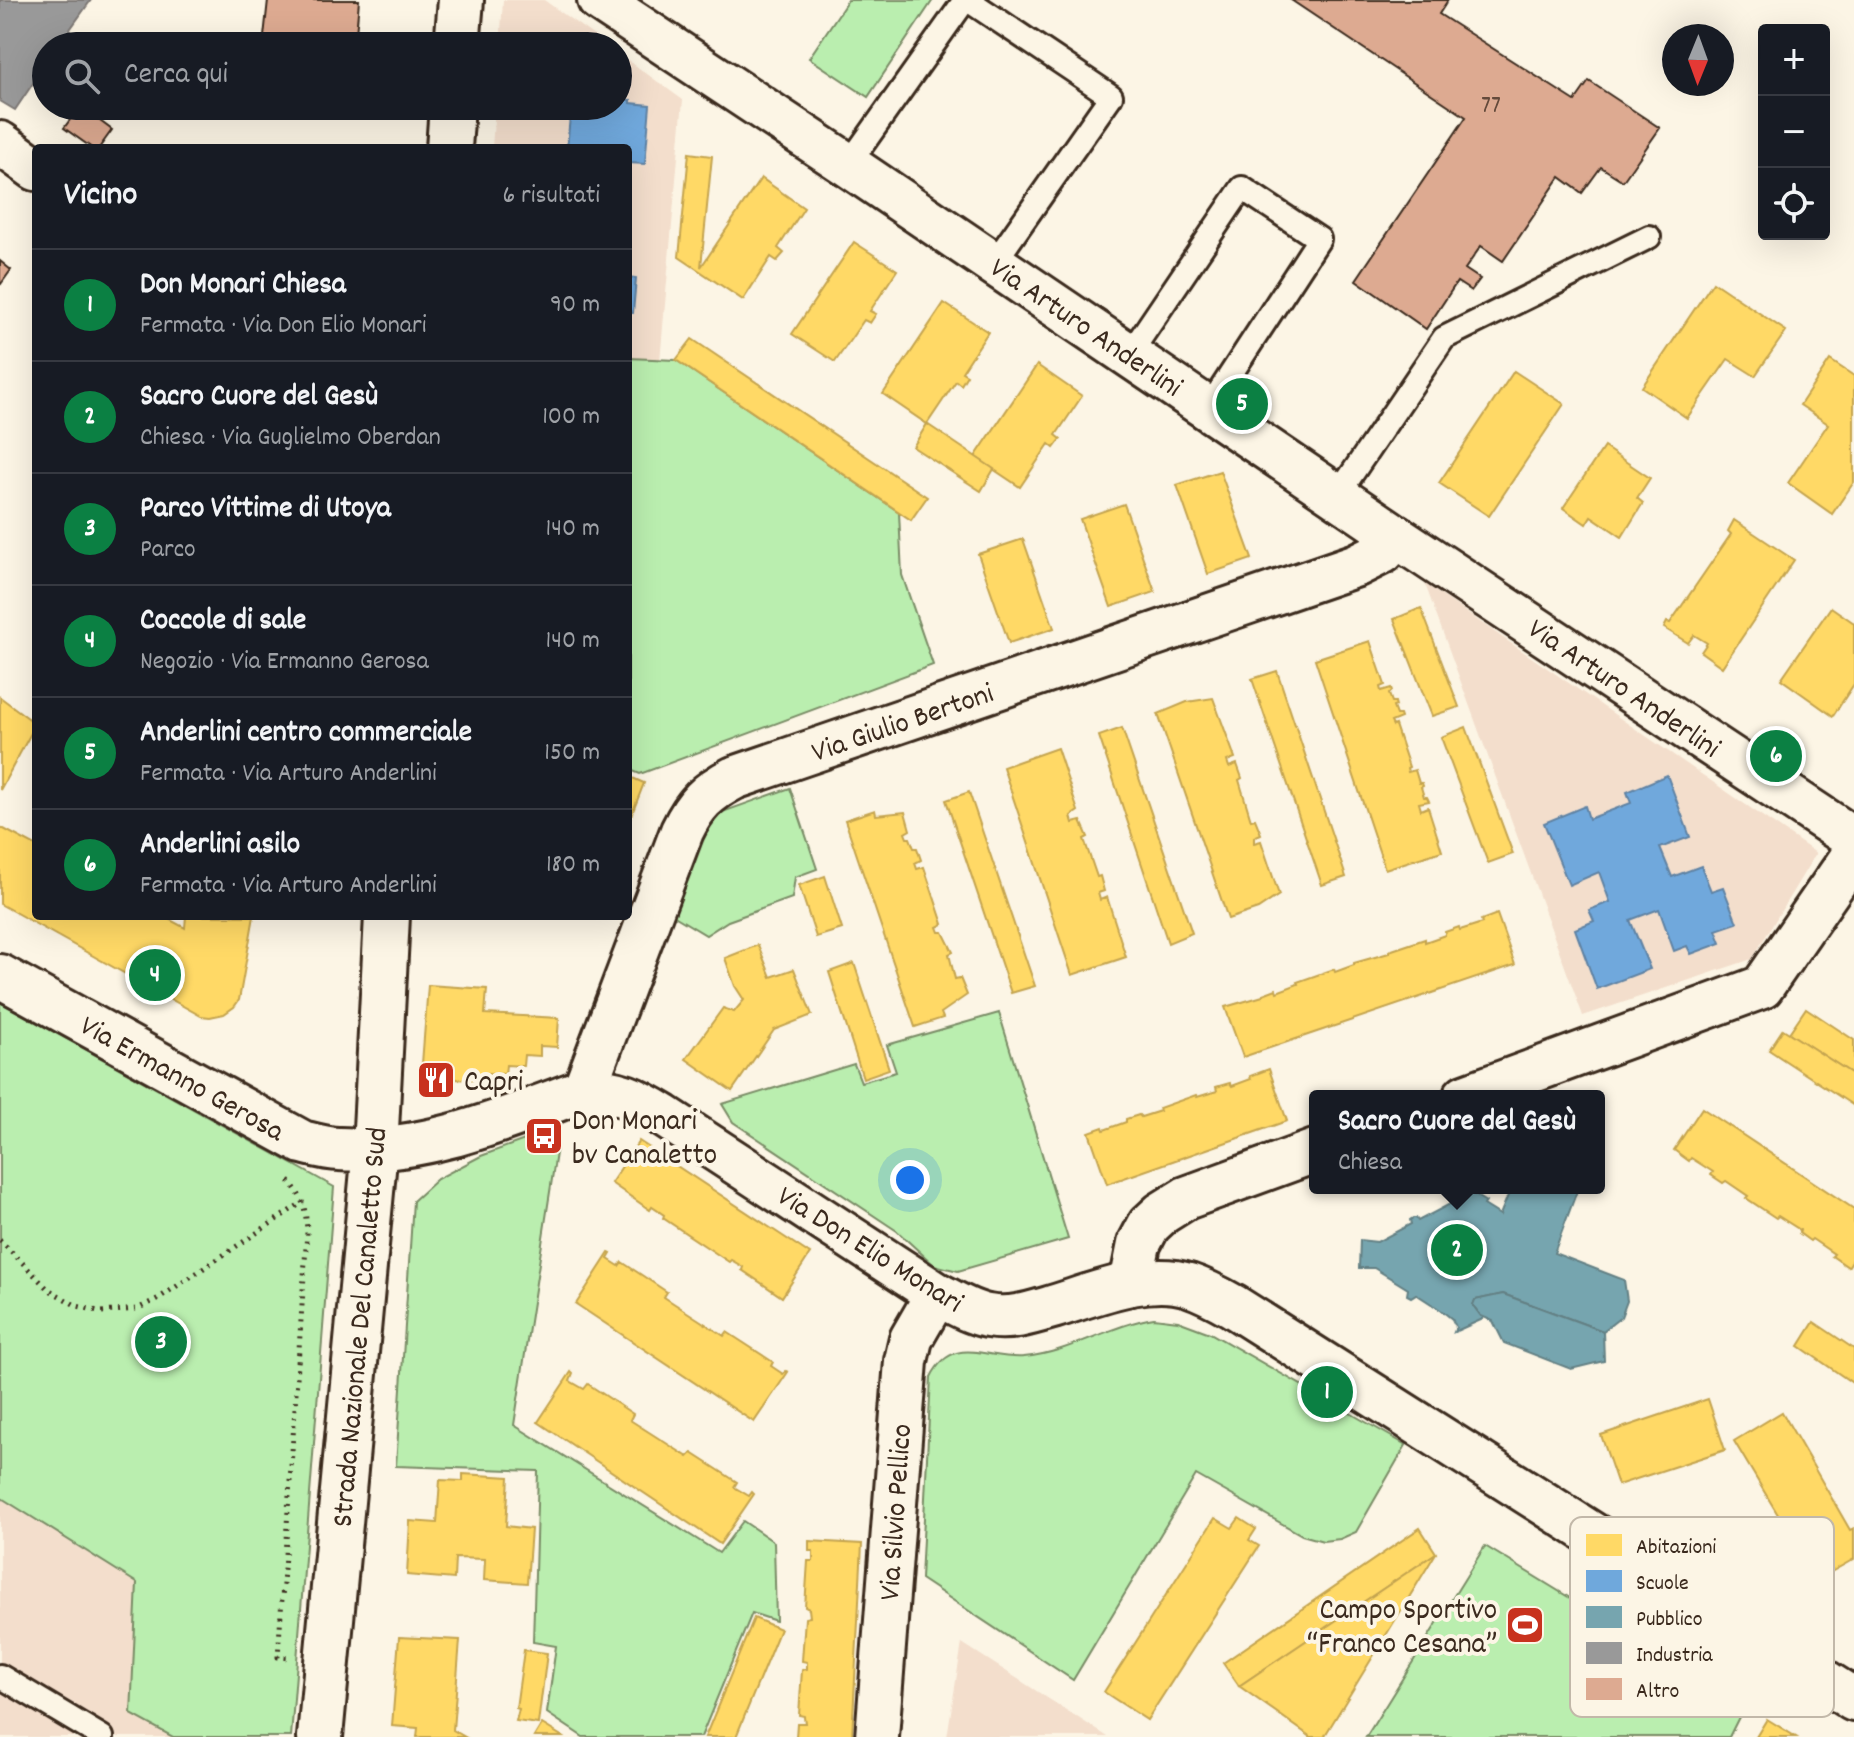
<!DOCTYPE html>
<html lang="it">
<head>
<meta charset="utf-8">
<style>
	:root { --surface:#171b24; --page:#242831; --text:#f1f3f6; --muted:#9ea1a6; --line:#363941; --accent:#0b8043 }
	body { margin:0; font-family:Dekko,sans-serif; background:var(--page); color:var(--text) }
	.controls { position:absolute; right:24px; top:24px; display:grid; overflow:hidden; border-radius:8px; box-shadow:0 8px 32px #0002 }
	.controls button { width:72px; height:72px; display:grid; place-items:center; padding:0; border:0; border-bottom:2px solid var(--line); background:var(--surface); color:var(--text); font:40px sans-serif }
	.compass { position:absolute; left:1662px; top:24px; width:72px; height:72px; border-radius:50%; background:var(--surface); box-shadow:0 8px 32px #0002; rotate:181deg }
	.you { position:absolute; left:910px; top:1180px; width:28px; height:28px; margin:-20px; border:6px solid #fff; border-radius:50%; background:#1a73e8; box-shadow:0 0 0 12px #1a73e833 }
	.badge { display:grid; place-items:center; width:52px; height:52px; border-radius:50%; background:var(--accent); color:#fff; font-size:26px; font-weight:700 }
	.pin { position:absolute; translate:-50% -50%; border:4px solid #fff; box-shadow:0 2px 8px #0006 }
	.popup { position:absolute; left:1309px; top:1090px; width:296px; height:104px; box-sizing:border-box; display:grid; place-content:center; border-radius:8px; background:var(--surface); filter:drop-shadow(0 2px 6px #0005); font-size:26px; white-space:nowrap; color:var(--muted) }
	.popup b { font-size:30px; color:var(--text) }
	.popup::after { content:''; position:absolute; left:50%; top:100%; margin-left:-16px; border:16px solid transparent; border-top-color:var(--surface) }
	.list { margin:0; padding:0; list-style:none }
	h2 { display:flex; justify-content:space-between; align-items:center; height:104px; margin:0; padding:0 32px; font-size:34px }
	h2 small { font-size:26px; font-weight:400; color:var(--muted) }
	.list li { display:grid; grid-template-columns:52px 1fr auto; gap:24px; align-items:center; box-sizing:border-box; height:112px; padding:0 32px; border-top:2px solid var(--line) }
	.list b { display:block; font-size:30px; white-space:nowrap }
	.list p { margin:0; font-size:26px; white-space:nowrap; color:var(--muted) }
	.list em { font-size:26px; font-style:normal; color:var(--muted) }
	.icon { flex:none; width:44px; height:44px; fill:none; stroke:currentColor; stroke-width:2; stroke-linecap:round; stroke-linejoin:round }
	.map { position:relative; flex:none; width:1854px; height:1737px; overflow:hidden }
	.search { position:absolute; background:var(--surface); box-shadow:0 8px 32px #0002; left:32px; top:32px; width:600px; height:88px; display:flex; align-items:center; gap:20px; box-sizing:border-box; padding:0 28px; border-radius:44px; color:var(--muted); font-size:30px }
	.panel { position:absolute; background:var(--surface); box-shadow:0 8px 32px #0002; left:32px; top:144px; width:600px; height:776px; border-radius:8px }
	.map>svg:first-child { display:block }
	.built { fill:#f3decc }
	.green { fill:#baeeaf; stroke:#7a8c66; stroke-width:2 }
	.homes { fill:#ffd966; stroke:#c4a450; stroke-width:2 }
	.schools { fill:#6fa8dc; stroke:#5f82a3; stroke-width:2 }
	.public { fill:#76a5af; stroke:#648084; stroke-width:2 }
	.industry { fill:#999; stroke:#7d7874; stroke-width:2 }
	.building { fill:#ddaa91; stroke:#3b2a1e; stroke-width:2 }
	.lines { fill:none; stroke-linecap:round; stroke-linejoin:round }
	.lane-casing { stroke:#3b2a1e; stroke-width:28 }
	.street-casing { stroke:#3b2a1e; stroke-width:48 }
	.secondary-casing { stroke:#3b2a1e; stroke-width:50 }
	.path { stroke:#3b2a1e; stroke-width:5; stroke-dasharray:2 6; stroke-linecap:butt }
	.lane { stroke:#fcf5e5; stroke-width:22 }
	.street { stroke:#fcf5e5; stroke-width:42 }
	.secondary { stroke:#fcf5e5; stroke-width:44 }
	.labels { text-anchor:middle; stroke-width:8; stroke-linejoin:round; paint-order:stroke }
	.number-label { font-size:26px; fill:#644a3b }
	.street-label { font-size:30px; fill:#3b2a1e; stroke:#fcf5e5 }
	.poi-label { font-size:30px; fill:#3b2a1e; stroke:#fcf5e5; text-anchor:start }
	.key { fill:#fcf5e5; stroke:#c2b8a9; stroke-width:2 }
	.key-label { font-size:22px; fill:#3b2a1e }
</style>
</head>
<body>
<div class="map">
<svg width="1854" height="1737" viewBox="0 0 1854 1737">
	<rect width="100%" height="100%" fill="#fcf5e5"/>
	<filter id="ink" filterUnits="userSpaceOnUse"><feTurbulence type="fractalNoise" baseFrequency=".0125" numOctaves="2"/><feDisplacementMap in="SourceGraphic" scale="16" xChannelSelector="R" yChannelSelector="G"/><feConvolveMatrix kernelMatrix="1 2 1 2 8 2 1 2 1" color-interpolation-filters="sRGB"/></filter>
	<g filter="url(#ink)">
		<!-- built -->
		<g class="built">
			<path d="M503 0H544L608 46H500Z"/>
			<path d="M618 53 683 100 660 361 628 359V148H492L495 106H618Z"/>
			<path d="M1425 584 1816 853 1752 959 1583 1016Z"/>
			<path d="M0 1497 137 1583 131 1713 173 1737H0Z"/>
			<path d="M962 1643 1108 1737H947Z"/>
		</g>
		<!-- green -->
		<g class="green">
			<path d="M848 0H933L868 97 809 58Z"/>
			<path d="M628 358 676 360 899 512 902 575 933 665 640 774 628 769Z"/>
			<path d="M790 788 817 869 795 877 792 898 728 921 706 935 661 908 714 815Z"/>
			<path d="M0 1002 334 1187 291 1737H173L131 1714 137 1583 0 1497Z"/>
			<path d="M999 1013 1068 1239 958 1271 934 1265 897 1231 733 1122 722 1104 854 1064 861 1082 896 1072 887 1045Z"/>
			<path d="M560 1127 514 1425 719 1553 743 1521 774 1542 776 1621 752 1613 701 1737H583L547 1713 556 1646 533 1642 538 1471 396 1466 413 1201 437 1179 481 1156Z"/>
			<path d="M1154 1318 1178 1321 1210 1333 1406 1445 1356 1532 1340 1539 1323 1541 1302 1535 1196 1475 1073 1680 921 1579 931 1377C953 1333 986 1360 1024 1357 1070 1353 1109 1325 1154 1318Z"/>
			<path d="M1485 1546 1745 1705 1729 1737H1366Z"/>
		</g>
		<!-- homes -->
		<g class="homes">
			<path d="M689 153 712 156 701 267 761 178 804 208 778 248 784 253 777 261 771 257 743 300 679 257Z"/>
			<path d="M854 242 897 270 870 311 876 314 870 323 864 320 835 362 792 334Z"/>
			<path d="M1713 282 1786 331 1755 376 1728 359 1687 418 1642 387Z"/>
			<path d="M944 303 988 332 962 372 967 375 961 385 956 381 927 424 883 394Z"/>
			<path d="M692 339 927 497 911 520 676 360Z"/>
			<path d="M1830 360 1854 376V482L1832 514 1788 483 1828 424 1800 405Z"/>
			<path d="M1037 365 1082 396 1056 435 1061 439 1054 448 1049 444 1020 487 975 457Z"/>
			<path d="M1514 371 1564 404 1489 516 1439 483Z"/>
			<path d="M927 424 994 469 981 491 913 447Z"/>
			<path d="M1604 447 1650 478 1637 498 1643 503 1622 537 1591 516 1586 524 1563 508Z"/>
			<path d="M1220 471 1252 559 1208 574 1177 485Z"/>
			<path d="M1124 504 1155 592 1111 607 1080 519Z"/>
			<path d="M1734 520 1794 560 1722 667 1701 652 1707 643 1694 635 1688 643 1664 628 1667 622 1670 623 1731 534 1728 531Z"/>
			<path d="M1023 539 1054 628 1009 643 978 554Z"/>
			<path d="M1831 607 1854 623V684L1833 716 1781 679Z"/>
			<path d="M1421 608 1459 707 1432 716 1394 619Z"/>
			<path d="M1370 641 1385 685 1380 687 1381 691 1391 688 1392 691 1389 694 1392 702H1395L1396 706 1393 707 1396 715H1400L1401 718 1391 722 1393 726 1395 725 1409 767 1407 768 1408 772 1415 770 1419 783H1422L1423 786 1421 787 1424 797H1427L1429 801 1419 803 1421 810 1428 807 1442 851 1385 869 1315 659Z"/>
			<path d="M1277 671 1346 877 1322 885 1252 679Z"/>
			<path d="M0 697 36 724 0 790Z"/>
			<path d="M1213 698 1235 758 1227 761 1229 767 1237 764 1242 778 1239 780 1251 820 1255 819 1261 834 1254 837V843L1261 841 1279 895 1258 909 1228 919 1158 714 1187 702Z"/>
			<path d="M1466 727 1513 854 1488 863 1441 737Z"/>
			<path d="M1122 728 1192 933 1168 943 1099 736Z"/>
			<path d="M1057 748 1078 811 1071 816 1073 823 1081 821 1088 837 1084 839 1097 877 1100 876 1104 891 1098 893 1100 900 1107 897 1126 957 1072 975 1003 767Z"/>
			<path d="M628 776 644 783 628 824Z"/>
			<path d="M969 792 1035 986 1011 993 946 800Z"/>
			<path d="M875 810 876 815 905 812 910 830 905 833 907 838H910L914 848H917L921 860 915 863 917 869 924 867 943 924 937 927 939 932H943L953 952 949 954 955 979 960 978 967 995 941 1013 943 1018 915 1027 845 820Z"/>
			<path d="M0 827 36 846V916H163L185 928 186 916H254L241 989 239 1000 234 1007 224 1014 210 1017 201 1016 0 904Z"/>
			<path d="M825 876 842 929 816 937 799 885Z"/>
			<path d="M1497 914 1515 965 1243 1057 1225 1007 1263 996V994L1276 989 1277 992 1298 984 1297 982 1334 969 1335 972 1354 965V963L1389 953V951L1425 939V942L1445 935V932L1459 927 1460 930 1482 923 1481 920Z"/>
			<path d="M758 945 771 977 794 969 812 1015 774 1030 732 1091 686 1059 723 1008 734 1012 744 1000 735 986 725 958Z"/>
			<path d="M854 963 889 1069 863 1078 829 972Z"/>
			<path d="M428 985 487 989 485 1014 559 1018 557 1047 540 1046V1056L524 1055 523 1066 506 1065 505 1074 489 1073 488 1081 421 1077Z"/>
			<path d="M1806 1008 1854 1040V1075L1789 1033Z"/>
			<path d="M1783 1029 1854 1075V1106L1769 1050Z"/>
			<path d="M1269 1069 1287 1121 1107 1184 1089 1132 1103 1127 1104 1130 1126 1122V1119L1139 1115 1141 1117 1160 1111 1159 1108 1196 1095 1197 1097 1217 1091 1216 1087 1230 1083 1232 1086 1251 1079 1250 1076Z"/>
			<path d="M1702 1108 1854 1209V1258L1848 1267 1832 1256 1834 1254 1812 1239 1810 1241 1799 1233 1800 1230 1778 1216 1776 1218 1746 1198 1748 1196 1726 1181 1723 1183 1711 1175 1713 1172 1691 1158 1689 1161 1674 1150Z"/>
			<path d="M639 1141 810 1254 782 1297 742 1270 743 1267 731 1260 729 1262 663 1218 664 1215 652 1207 650 1210 611 1183Z"/>
			<path d="M609 1253 611 1254 608 1259 619 1266 622 1262 667 1292 664 1297 724 1336 727 1332 773 1362 771 1366 783 1374 786 1371 788 1372 754 1422 576 1304Z"/>
			<path d="M1814 1322 1854 1349V1384L1799 1346Z"/>
			<path d="M571 1372 573 1374 570 1381 584 1389 588 1384 633 1414 630 1420 688 1457 692 1453 737 1482 734 1487 749 1496 752 1492 754 1494 720 1544 538 1422Z"/>
			<path d="M1708 1399 1725 1450 1618 1485 1601 1435Z"/>
			<path d="M1782 1412 1850 1530 1854 1528V1559L1817 1580 1734 1441Z"/>
			<path d="M463 1474 509 1477 506 1526 531 1529 527 1583 484 1580 485 1559 455 1558 454 1579 407 1575 410 1521 437 1523 440 1480 463 1481Z"/>
			<path d="M1215 1518 1232 1528 1239 1518 1256 1529 1249 1540 1259 1546 1147 1720 1104 1692Z"/>
			<path d="M1420 1528 1436 1553 1239 1686 1223 1663Z"/>
			<path d="M809 1541 862 1544 852 1737H796L797 1723H805L804 1716 799 1715 802 1670 807 1669V1662L802 1661 805 1618 810 1617 809 1609 805 1607 808 1561H813V1551H809Z"/>
			<path d="M1436 1553 1324 1737H1311L1239 1686Z"/>
			<path d="M754 1618 780 1629 736 1737H705Z"/>
			<path d="M399 1637 460 1640 453 1730 465 1737H417L418 1728 392 1726Z"/>
			<path d="M524 1650 547 1653 538 1724 516 1721 519 1709 516 1708Z"/>
			<path d="M1767 1719 1796 1737H1756Z"/>
			<path d="M542 1724 563 1737H534Z"/>
		</g>
		<!-- schools -->
		<g class="schools">
			<path d="M618 99 631 100V103L650 105 645 164 628 163V148H567L571 106H618Z"/>
			<path d="M628 277 636 278 633 313H628Z"/>
			<path d="M1667 775 1690 837 1660 848 1672 877 1701 866 1711 891 1723 887 1737 923 1716 930 1721 943 1691 954 1687 946 1674 951 1659 909 1630 920 1650 969 1597 989 1575 929 1594 921 1589 910 1610 902 1599 872 1569 885 1544 823 1585 806 1589 819 1631 803 1627 792Z"/>
		</g>
		<!-- public -->
		<g class="public">
			<path d="M1463 1188 1486 1202 1484 1205 1500 1215 1511 1188H1578L1554 1253 1624 1280 1627 1301 1621 1317 1603 1331 1503 1294 1475 1300 1473 1305 1481 1316H1483V1319L1454 1332 1456 1327 1452 1319 1442 1311 1416 1294 1411 1297 1407 1295 1408 1289 1374 1268H1359L1360 1240 1377 1242 1411 1224 1410 1220 1413 1218H1416L1418 1221 1454 1202Z"/>
			<path d="M1503 1294 1603 1331 1604 1361 1571 1369 1504 1343 1493 1321 1481 1316 1473 1305 1475 1300Z"/>
		</g>
		<!-- industry -->
		<path class="industry" d="M0 0H91L58 46H46V64L15 110 0 101Z"/>
		<!-- building -->
		<g class="building">
			<path d="M268 0H359L355 46H263Z"/>
			<path d="M1291 0H1448L1439 14 1575 101 1589 81 1660 128 1623 181 1601 167 1582 193 1560 177 1503 261 1481 246 1465 269 1480 279 1471 291 1457 282 1426 329 1356 280 1466 117Z"/>
			<path d="M80 106 112 130 99 148H92L64 128Z"/>
			<path d="M0 261 11 270 1 284 0 283Z"/>
		</g>
		<g class="lines">
			<!-- lane casing -->
			<g class="lane-casing">
				<g id="lane">
					<path d="M968 0 1111 96 994 263"/>
					<path d="M848 165 965 0"/>
					<path d="M1129 355 1242 188 1319 239 1208 409"/>
					<path d="M1337 496 1444 338 1649 237"/>
					<path d="M0 1676 102 1737"/>
				</g>
			</g>
			<!-- street casing -->
			<g class="street-casing">
				<g id="street">
					<path d="M599 0 848 165 1396 536 1854 839"/>
					<path d="M0 143 36 169"/>
					<path d="M0 976 302 1142C314 1145 327 1149 339 1149 424 1154 505 1119 584 1090 619 1090 635 1098 664 1116L937 1294C953 1302 970 1313 988 1316 1009 1320 1029 1314 1049 1308 1090 1296 1146 1271 1189 1285 1204 1290 1219 1298 1233 1306L1854 1700"/>
					<path d="M584 1090 682 831C695 804 707 792 734 778L1357 565 1383 552 1396 536"/>
					<path d="M1465 1096 1762 987 1854 854"/>
					<path d="M1131 1284 1139 1244 1149 1225 1162 1213 1186 1198 1315 1151"/>
					<path d="M877 1737 906 1361 911 1339 937 1294"/>
				</g>
			</g>
			<!-- secondary casing -->
			<g class="secondary-casing">
				<g id="secondary">
					<path d="M457 46 461 0"/>
					<path d="M449 148 452 106"/>
					<path d="M320 1737 375 1149 387 916"/>
				</g>
			</g>
			<!-- path -->
			<g class="path">
				<path d="M289 1181C304 1198 306 1211 307 1232L278 1657 290 1658"/>
				<path d="M0 1240 48 1289 77 1306 102 1312 137 1309 159 1298 303 1202"/>
			</g>
			<!-- lane -->
			<use href="#lane" class="lane"/>
			<!-- street -->
			<use href="#street" class="street"/>
			<!-- secondary -->
			<use href="#secondary" class="secondary"/>
		</g>
	</g>
	<!-- icons -->
	<defs>
		<g id="restaurant-square" transform="scale(2)"><rect x="-9" y="-9" width="18" height="18" rx="4" fill="#c8321e" stroke="#fcf5e5"/><path d="M-5-6h1v4h1v-4h1v4h1v-4h1v5L-1.5 .5V6h-2V.5L-5-1ZM5-6V6H3V1.5H1.5Q1.5-4 5-6Z" fill="#fff"/></g>
		<g id="bus-square" transform="scale(2)"><rect x="-9" y="-9" width="18" height="18" rx="4" fill="#c8321e" stroke="#fcf5e5"/><path d="M-5-6H5V4H4V6H2V4H-2V6H-4V4H-5ZM-3.5-4V0h7V-4ZM-3.5 1.2v1.5H-2V1.2ZM2 1.2v1.5H3.5V1.2Z" fill="#fff"/></g>
		<g id="stadium-square" transform="scale(2)"><rect x="-9" y="-9" width="18" height="18" rx="4" fill="#c8321e" stroke="#fcf5e5"/><path d="M0-5a6.5 5 0 1 0 0 10a6.5 5 0 1 0 0-10ZM-3.5-1.8h7v3.6h-7Z" fill="#fff"/></g>
	</defs>
	<g fill-rule="evenodd">
		<use href="#restaurant-square" x="436" y="1080"/>
		<use href="#bus-square" x="544" y="1136"/>
		<use href="#stadium-square" x="1525" y="1625"/>
	</g>
	<g class="labels">
		<!-- number labels -->
		<g class="number-label">
			<text x="1491" y="112">77</text>
		</g>
		<!-- street labels -->
		<g class="street-label">
			<text transform="translate(1087 326) rotate(34)" y="10">Via Arturo Anderlini</text>
			<text transform="translate(1625 687) rotate(34)" y="10">Via Arturo Anderlini</text>
			<text transform="translate(902 721) rotate(-19)" y="10">Via Giulio Bertoni</text>
			<text transform="translate(183 1077) rotate(29)" y="10">Via Ermanno Gerosa</text>
			<text transform="translate(871 1248) rotate(32)" y="10">Via Don Elio Monari</text>
			<text transform="translate(358 1327) rotate(-85)" y="10">Strada Nazionale Del Canaletto Sud</text>
			<text transform="translate(894 1512) rotate(-86)" y="10">Via Silvio Pellico</text>
		</g>
		<!-- poi labels -->
		<g class="poi-label">
			<text x="464" y="1090">Capri</text>
			<text x="572" y="1129">Don Monari<tspan x="572" dy="34">bv Canaletto</tspan></text>
			<text x="1497" y="1618" text-anchor="end">Campo Sportivo<tspan x="1497" dy="34">“Franco Cesana”</tspan></text>
		</g>
	</g>
	<!-- legend -->
	<rect x="1570" y="1517" width="264" height="200" rx="12" class="key"/>
	<rect x="1586" y="1534" width="36" height="22" fill="#ffd966"/>
	<rect x="1586" y="1570" width="36" height="22" fill="#6fa8dc"/>
	<rect x="1586" y="1606" width="36" height="22" fill="#76a5af"/>
	<rect x="1586" y="1642" width="36" height="22" fill="#999"/>
	<rect x="1586" y="1678" width="36" height="22" fill="#ddaa91"/>
	<g class="key-label">
		<text x="1636" y="1553">Abitazioni</text>
		<text x="1636" y="1589">Scuole</text>
		<text x="1636" y="1625">Pubblico</text>
		<text x="1636" y="1661">Industria</text>
		<text x="1636" y="1697">Altro</text>
	</g>
</svg>
<div class="controls">
<button>+</button>
<button>−</button>
<button><svg class="icon" aria-label="locate" viewBox="0 0 24 24"><circle cx="12" cy="12" r="6"/><path d="M12 2v4M12 18v4M2 12h4M18 12h4"/></svg></button>
</div>
<svg class="compass" viewBox="-18 -18 36 36"><path d="M0-13l5 13h-10z" fill="#e53935"/><path d="M0 13l5-13h-10z" fill="#9ea1a6"/></svg>
<div class="you"></div>
<div class="pin badge" style="left:1327px;top:1392px">1</div>
<div class="pin badge" style="left:1457px;top:1250px">2</div>
<div class="popup"><b>Sacro Cuore del Gesù</b>Chiesa</div>
<div class="pin badge" style="left:161px;top:1342px">3</div>
<div class="pin badge" style="left:155px;top:975px">4</div>
<div class="pin badge" style="left:1242px;top:404px">5</div>
<div class="pin badge" style="left:1776px;top:756px">6</div>
<div class="search"><svg class="icon" aria-label="search" viewBox="0 0 24 24"><circle cx="10" cy="10" r="6"/><path d="M15 15l6 6"/></svg>Cerca qui</div>
<section class="panel">
<h2>Vicino<small>6 risultati</small></h2>
<ul class="list">
<li><span class="badge">1</span><div><b>Don Monari Chiesa</b><p>Fermata · Via Don Elio Monari</p></div><em>90 m</em></li>
<li><span class="badge">2</span><div><b>Sacro Cuore del Gesù</b><p>Chiesa · Via Guglielmo Oberdan</p></div><em>100 m</em></li>
<li><span class="badge">3</span><div><b>Parco Vittime di Utoya</b><p>Parco</p></div><em>140 m</em></li>
<li><span class="badge">4</span><div><b>Coccole di sale</b><p>Negozio · Via Ermanno Gerosa</p></div><em>140 m</em></li>
<li><span class="badge">5</span><div><b>Anderlini centro commerciale</b><p>Fermata · Via Arturo Anderlini</p></div><em>150 m</em></li>
<li><span class="badge">6</span><div><b>Anderlini asilo</b><p>Fermata · Via Arturo Anderlini</p></div><em>180 m</em></li>
</ul>
</section>
</div>
</body>
</html>
